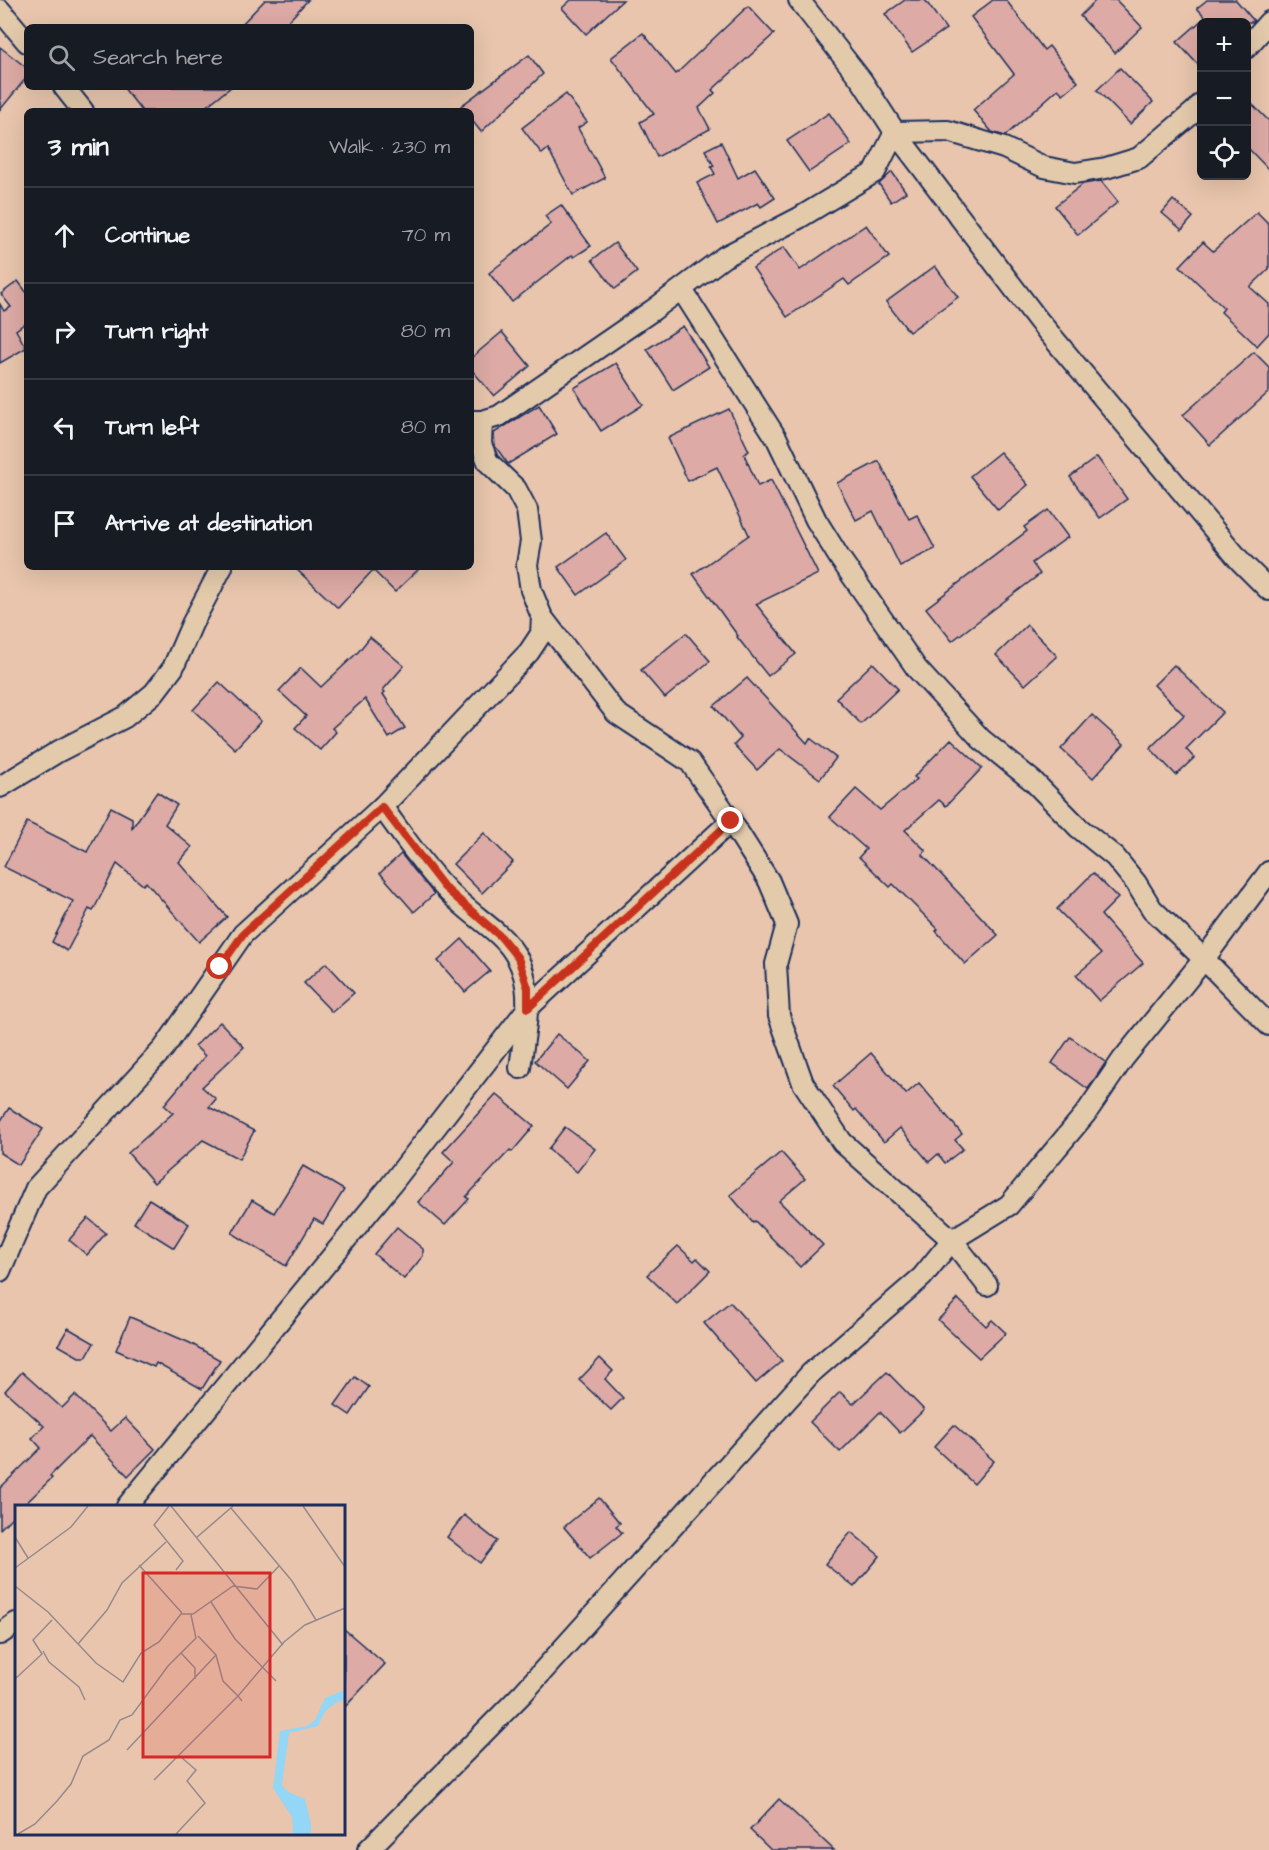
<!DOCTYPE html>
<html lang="en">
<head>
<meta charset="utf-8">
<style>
	:root { --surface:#171b24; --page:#20242c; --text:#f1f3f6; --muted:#9ea1a6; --line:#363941 }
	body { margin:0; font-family:"Architects Daughter",sans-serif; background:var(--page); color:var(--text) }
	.controls { position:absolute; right:18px; top:18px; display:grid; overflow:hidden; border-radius:9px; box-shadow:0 6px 24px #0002 }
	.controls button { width:54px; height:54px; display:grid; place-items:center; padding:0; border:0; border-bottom:2px solid var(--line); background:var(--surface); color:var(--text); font:30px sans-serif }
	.stop { position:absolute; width:18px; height:18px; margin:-14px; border:4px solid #c8321e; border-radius:50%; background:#fff }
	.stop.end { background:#c8321e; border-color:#fff; box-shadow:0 2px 6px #0008 }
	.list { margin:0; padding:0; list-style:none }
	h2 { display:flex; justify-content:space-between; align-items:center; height:78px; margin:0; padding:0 24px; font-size:26px }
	h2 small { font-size:20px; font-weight:400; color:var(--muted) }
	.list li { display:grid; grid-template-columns:39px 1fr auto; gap:18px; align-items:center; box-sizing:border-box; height:96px; padding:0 24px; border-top:2px solid var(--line) }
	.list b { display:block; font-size:22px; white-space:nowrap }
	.list em { font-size:20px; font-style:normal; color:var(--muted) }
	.icon { flex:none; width:33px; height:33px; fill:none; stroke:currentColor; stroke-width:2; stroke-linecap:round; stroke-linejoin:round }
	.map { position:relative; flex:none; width:1269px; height:1850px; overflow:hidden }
	.search { position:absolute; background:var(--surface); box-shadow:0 6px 24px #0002; left:24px; top:24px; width:450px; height:66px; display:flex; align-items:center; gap:15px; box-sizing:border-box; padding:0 21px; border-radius:9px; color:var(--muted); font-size:22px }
	.panel { position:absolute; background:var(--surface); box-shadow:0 6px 24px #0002; left:24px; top:108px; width:450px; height:462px; border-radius:9px }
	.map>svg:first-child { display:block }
	.building { fill:#ddaaa5; stroke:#1b2f5e; stroke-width:1.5 }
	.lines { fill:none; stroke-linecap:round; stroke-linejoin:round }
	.minor-casing { stroke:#1b2f5e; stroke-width:24 }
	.minor { stroke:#e3caab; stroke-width:20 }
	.route { stroke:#c8321e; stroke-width:8 }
	.inset-river { fill:none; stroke:#94d6f5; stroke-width:3 }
	.inset-road { fill:none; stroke:#96898d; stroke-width:1.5 }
	.view { fill:#d62828; fill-opacity:0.15; stroke:#d62828; stroke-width:3 }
	.inset-edge { fill:none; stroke:#1b2f5e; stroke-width:3 }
</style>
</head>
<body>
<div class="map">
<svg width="1269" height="1850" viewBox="0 0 1269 1850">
	<rect width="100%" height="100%" fill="#e8c5ac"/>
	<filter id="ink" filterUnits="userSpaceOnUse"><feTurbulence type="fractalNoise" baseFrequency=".0167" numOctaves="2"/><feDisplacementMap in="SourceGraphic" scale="12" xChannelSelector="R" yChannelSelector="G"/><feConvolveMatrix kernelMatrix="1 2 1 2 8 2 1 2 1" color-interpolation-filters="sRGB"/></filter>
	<g filter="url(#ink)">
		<!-- building -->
		<g class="building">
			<path d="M265 0H308L283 27H239Z"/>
			<path d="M571 0H623L586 34 562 8Z"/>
			<path d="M905 0H925L946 29 912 52 885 14Z"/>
			<path d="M993 0H1006L1044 50 1049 46 1078 82 1063 94 1058 89 1005 136 992 132 973 110 1014 74 971 17Z"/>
			<path d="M1096 0H1116L1142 27 1115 53 1080 16Z"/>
			<path d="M1207 0H1236L1254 21 1253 22H1210L1197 8Z"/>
			<path d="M748 6 774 34 712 90 715 93 699 108 710 129 657 157 640 122 654 114 611 58 643 33 676 74Z"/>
			<path d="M1202 20V69L1177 42Z"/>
			<path d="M0 47 27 68V77L0 110Z"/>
			<path d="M529 55 543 74 481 132 471 119V111H465L461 106Z"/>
			<path d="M1120 68 1153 102 1130 124 1097 90Z"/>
			<path d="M123 87H231L200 111H142Z"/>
			<path d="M566 94 587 122 578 128 605 178 573 195 548 149 542 154 522 128Z"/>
			<path d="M1246 98 1269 121V170L1246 146Z"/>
			<path d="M829 113 851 144 809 172 787 141Z"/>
			<path d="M721 142 738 178 755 168 775 198 761 207 758 203 718 224 697 183 715 174 711 167 714 166 705 150Z"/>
			<path d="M892 172 906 192 891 202 879 184Z"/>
			<path d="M1101 181 1118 202 1078 235 1055 206 1083 184Z"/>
			<path d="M1173 200 1193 217 1182 230 1162 213Z"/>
			<path d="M561 205 591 246 574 257 572 255 512 302 489 273 551 224 545 216Z"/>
			<path d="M1257 212 1269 224V269L1250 287 1269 304V333L1257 346 1221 312 1224 308 1180 266 1203 242 1213 251Z"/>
			<path d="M866 225 889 257 849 285 844 279 787 317 753 268 784 247 800 270Z"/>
			<path d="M615 243 637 272 615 289 592 260Z"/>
			<path d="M935 266 958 297 909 332 886 302Z"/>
			<path d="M18 281 27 293V329L24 324 16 330 26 348 0 363V304L4 311 11 307 1 294Z"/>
			<path d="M683 326 709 367 673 390 647 349Z"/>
			<path d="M502 332 530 366 494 396 471 369V358Z"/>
			<path d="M1254 352 1269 367V392L1210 445 1183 415Z"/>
			<path d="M616 363 643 405 601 431 574 388Z"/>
			<path d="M539 405 557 434 508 464 495 446 494 433Z"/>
			<path d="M729 409 749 451 744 454 758 486 771 480 818 574 756 604 796 654 768 676 737 637 738 636 693 574 749 535 717 467 688 481 668 438Z"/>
			<path d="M1000 452 1028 485 998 510 970 476Z"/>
			<path d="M1097 457 1127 499 1100 518 1070 477Z"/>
			<path d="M879 461 909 519 917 515 935 549 900 566 873 511 856 520 837 483Z"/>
			<path d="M1048 510 1068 537 1032 563 1040 574 952 641 926 608 1027 531 1024 527Z"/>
			<path d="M606 533 626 560 578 595 558 567Z"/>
			<path d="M294 567H421L395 592 373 570 338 608Z"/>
			<path d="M1027 625 1057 656 1025 685 996 655Z"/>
			<path d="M686 633 710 661 665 698 641 670Z"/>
			<path d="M370 637 404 666 383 690 385 692 383 694 405 728 389 738 365 699 332 728 336 732 320 750 295 728 306 716 279 691 301 668 321 687 358 652Z"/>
			<path d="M873 663 898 689 861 724 836 698Z"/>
			<path d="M1174 665 1223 712 1186 749 1194 758 1176 775 1150 748 1184 715 1154 685Z"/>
			<path d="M747 678 807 743 810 738 836 758 820 779 780 749 757 770 734 745 741 738 714 706Z"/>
			<path d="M219 682 261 721 235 749 193 710Z"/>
			<path d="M1092 715 1124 744 1093 778 1061 749Z"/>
			<path d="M951 739 982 768 946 806 939 800 905 830 926 851 922 854 998 935 965 964 936 931 938 929 893 884 890 887 859 857 866 849 830 817 856 789 880 810 917 779 914 777Z"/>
			<path d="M157 792 177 805 165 824 192 847 179 862 227 917 199 942 146 882 143 885 117 864 93 911 89 909 67 951 52 942 73 901 4 867 27 822 87 852 111 807 132 818V828Z"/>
			<path d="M484 833 513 862 482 893 453 864Z"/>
			<path d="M401 854 434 894 414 912 380 873Z"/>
			<path d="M1093 873 1118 898 1101 915 1143 963 1099 1001 1076 975 1101 954 1057 909Z"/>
			<path d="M462 939 490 971 465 992 438 961Z"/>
			<path d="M326 963 354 993 332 1012 304 983Z"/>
			<path d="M220 1022 244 1047 202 1087 216 1099 209 1107 254 1131 239 1159 203 1140 154 1183 128 1153 173 1113 164 1105 205 1056 195 1046Z"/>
			<path d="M557 1034 590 1061 567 1089 535 1061Z"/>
			<path d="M1070 1037 1106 1062 1088 1089 1052 1063Z"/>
			<path d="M871 1053 906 1094 919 1083 962 1134 955 1140 963 1149 945 1163 938 1154 929 1162 900 1128 884 1142 856 1109 854 1111 833 1086Z"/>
			<path d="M496 1094 534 1126 512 1152 510 1150 466 1197 469 1199 445 1225 418 1202 454 1162 443 1152Z"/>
			<path d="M9 1108 43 1129 19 1165 0 1153V1122Z"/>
			<path d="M565 1127 595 1149 577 1172 548 1149Z"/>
			<path d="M781 1152 805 1179 779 1201 823 1245 800 1267 755 1221 753 1222 730 1195Z"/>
			<path d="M303 1166 344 1190 323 1224 314 1219 286 1266 232 1233 252 1200 274 1213Z"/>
			<path d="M149 1199 189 1224 174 1248 134 1223Z"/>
			<path d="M88 1218 106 1233 87 1255 69 1240Z"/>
			<path d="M397 1227 423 1249V1256L404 1279 374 1254Z"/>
			<path d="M678 1246 694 1261 697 1258 710 1271 677 1304 647 1275Z"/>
			<path d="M958 1299 986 1326 992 1320 1006 1333 979 1358 938 1320Z"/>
			<path d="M730 1302 782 1361 756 1383 704 1323Z"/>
			<path d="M130 1317 190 1343 220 1360 202 1389 156 1363 154 1367 116 1350Z"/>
			<path d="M68 1328 94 1343 86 1357H79L58 1345Z"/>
			<path d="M600 1358 613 1371 605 1379 623 1398 611 1410 579 1380Z"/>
			<path d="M22 1372 62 1408 75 1395 111 1431 125 1418 155 1449 128 1476 90 1436 50 1476 52 1478 23 1506H16V1513L0 1529V1488L41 1448 32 1438 44 1426 5 1391Z"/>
			<path d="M887 1372 924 1410 900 1433 880 1412 840 1452 810 1422 840 1392 853 1404Z"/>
			<path d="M355 1377 369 1387 350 1415 335 1405Z"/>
			<path d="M954 1425 994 1461 974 1484 934 1447Z"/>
			<path d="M599 1498 620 1523 616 1526 622 1533 590 1558 564 1527Z"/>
			<path d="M464 1515 497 1541 480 1563 447 1537Z"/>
			<path d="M851 1532 880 1556 854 1587 825 1564Z"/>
			<path d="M344 1629 385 1664 344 1708Z"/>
			<path d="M779 1799 834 1850H771L750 1830Z"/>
		</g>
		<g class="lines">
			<!-- minor casing -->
			<g class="minor-casing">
				<g id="minor">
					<path d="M799 0 862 81 895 132 1038 320 1241 562 1269 590"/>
					<path d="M0 10 27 42"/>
					<path d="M1246 48 1269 22"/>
					<path d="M64 87 83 111"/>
					<path d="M682 290 777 439 816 520 839 557 917 669 981 739 1034 782 1079 828 1115 857 1136 883 1152 909 1204 959 1269 1025"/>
					<path d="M471 421H482L499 416 653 310 724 257 799 218 875 172 895 132 948 131 1004 148 1044 167 1075 173 1106 168 1139 158 1195 111 1202 103"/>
					<path d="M0 787 59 751 125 717 154 693 173 668 192 624 222 567"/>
					<path d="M382 807C402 834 421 863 444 887 460 905 481 919 499 935 540 972 526 1020 520 1068"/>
					<path d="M0 1271 36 1188 164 1048 243 934 382 807 529 652 541 634 542 617 531 590 527 565 531 541 527 510 516 489 488 462 481 444 482 421"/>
					<path d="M987 1285 952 1240 1009 1205 1086 1113 1123 1059 1204 959 1269 872"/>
					<path d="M127 1506 390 1186 528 1008 731 821"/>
					<path d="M0 1634 16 1623"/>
					<path d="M368 1850 523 1693 811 1373 922 1277 952 1240 842 1142 803 1083 779 1016 776 964 787 924 769 881 731 821 690 762 616 713 542 617"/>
				</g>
			</g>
			<!-- minor -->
			<use href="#minor" class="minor"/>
		</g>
	</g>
	<g class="lines" filter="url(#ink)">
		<!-- route -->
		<path class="route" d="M220 967 243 934 382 807 444 887 501 937 518 958 528 988V1008L731 821"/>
	</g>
	<!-- overview -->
	<g transform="translate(15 1505)">
		<rect width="330" height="330" fill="#e8c5ac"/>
		<path d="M330 185V195L314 199 303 221 274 228 267 280 273 287 290 294 296 319V329H278L277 312 258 283 265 226 292 221 300 215 310 193Z" fill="#94d6f5"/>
		<path class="inset-river" d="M309 205 330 189"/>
		<path class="inset-road" d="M154 1 139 20 168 56 161 65M156 1 268 140M288 1 330 62M216 3 277 76 301 115M0 32 13 53M181 33 218 1M124 60 167 108M0 63 56 22 73 1M0 81 33 107 81 158 108 177 126 148 144 137 166 109H178L218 81 242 84 264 61M196 97 220 134 261 176M63 139 92 105 107 78 151 37M28 146 34 157 64 182 70 195M166 148 180 163V174M0 174 27 149 18 135 37 115M227 196 223 191 269 137 290 120 330 103M112 245 201 150M139 275 223 191 208 176 201 150 183 131M3 329 20 319 42 296 56 279 68 251 94 235 105 215 117 210 153 161 181 133 176 110M161 329 190 298 172 276 181 265 166 252"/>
		<path class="view" d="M128 68H255V252H128Z"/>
		<rect width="330" height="330" class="inset-edge"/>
	</g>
</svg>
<div class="controls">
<button>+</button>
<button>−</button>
<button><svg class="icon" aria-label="locate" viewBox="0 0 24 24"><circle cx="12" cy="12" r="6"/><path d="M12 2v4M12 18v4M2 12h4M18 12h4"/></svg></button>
</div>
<div class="stop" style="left:220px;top:967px"></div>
<div class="stop end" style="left:731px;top:821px"></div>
<div class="search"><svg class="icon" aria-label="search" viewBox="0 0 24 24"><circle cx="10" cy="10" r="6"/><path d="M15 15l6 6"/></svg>Search here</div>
<section class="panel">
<h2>3 min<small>Walk · 230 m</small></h2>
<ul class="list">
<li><svg class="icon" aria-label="ahead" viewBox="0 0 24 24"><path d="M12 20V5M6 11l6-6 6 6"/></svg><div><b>Continue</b></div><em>70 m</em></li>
<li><svg class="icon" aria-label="right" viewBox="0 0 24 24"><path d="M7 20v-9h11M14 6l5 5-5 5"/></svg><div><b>Turn right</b></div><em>80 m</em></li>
<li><svg class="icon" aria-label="left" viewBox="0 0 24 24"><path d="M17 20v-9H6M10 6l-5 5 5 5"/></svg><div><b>Turn left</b></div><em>80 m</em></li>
<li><svg class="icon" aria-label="arrive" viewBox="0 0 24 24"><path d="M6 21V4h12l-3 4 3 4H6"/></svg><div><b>Arrive at destination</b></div></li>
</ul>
</section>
</div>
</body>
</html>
